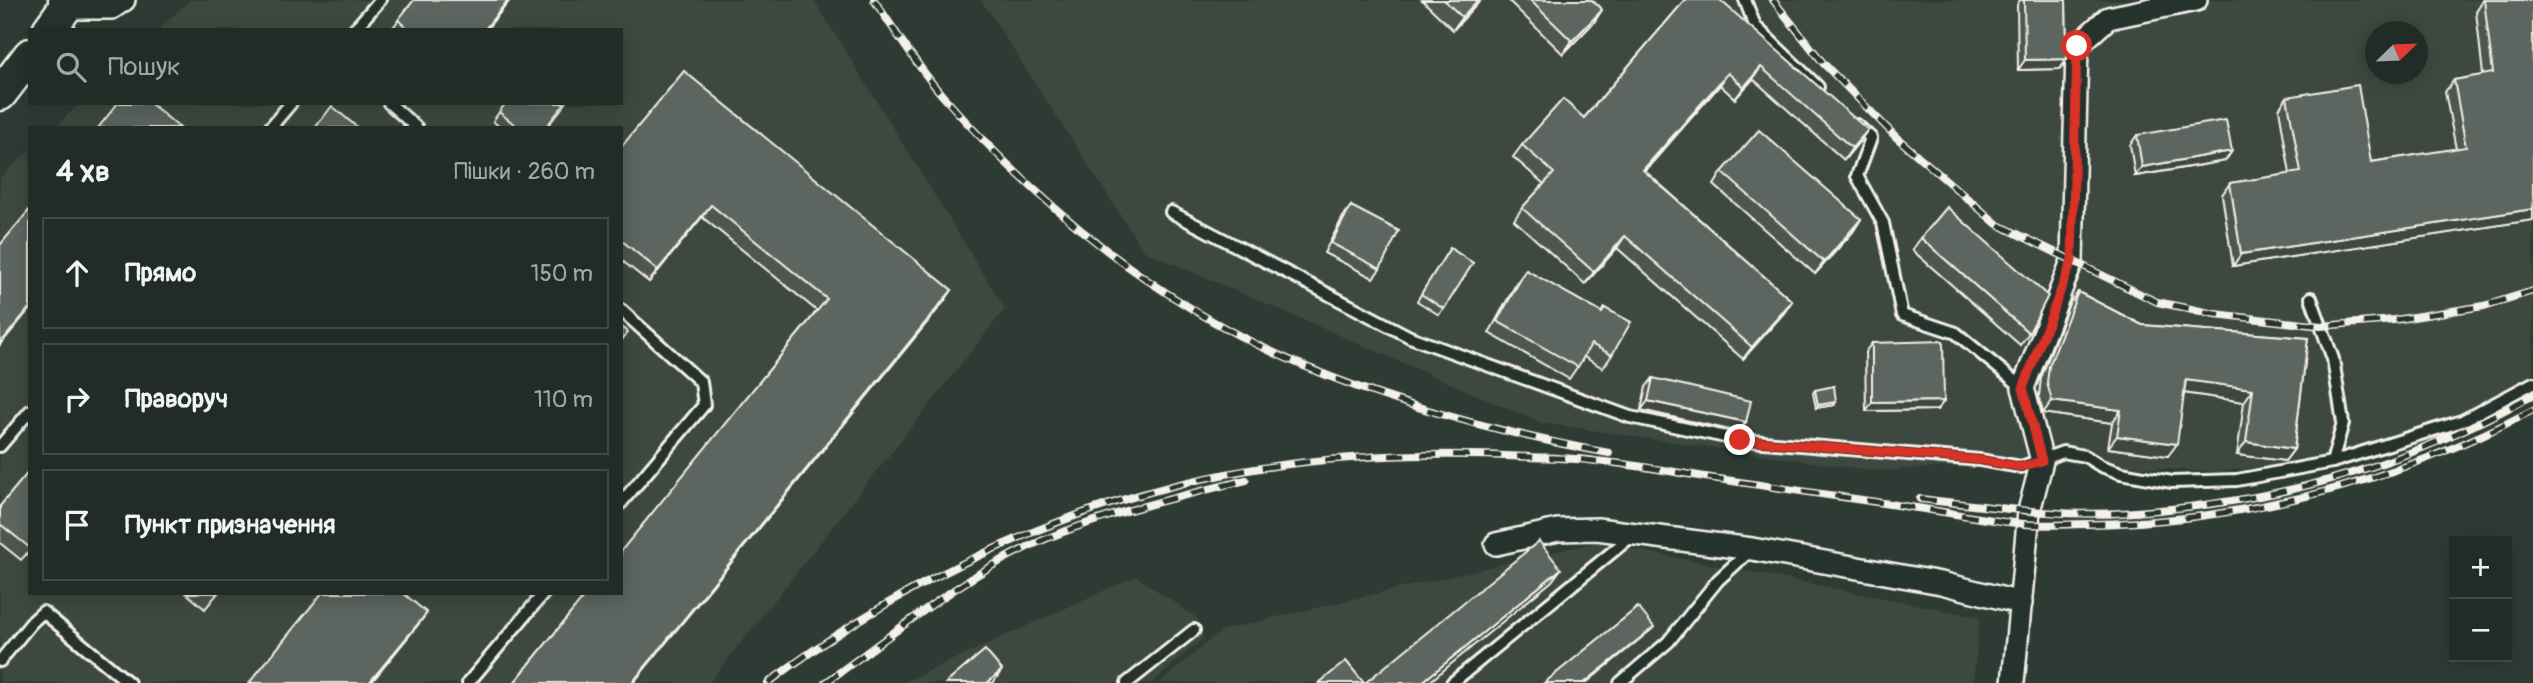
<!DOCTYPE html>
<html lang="uk">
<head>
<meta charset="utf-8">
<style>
	:root { --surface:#222c27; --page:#2a342f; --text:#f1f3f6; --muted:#a2a7a7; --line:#3f4844 }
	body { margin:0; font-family:Pangolin,sans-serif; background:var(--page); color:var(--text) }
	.controls { position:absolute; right:21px; bottom:21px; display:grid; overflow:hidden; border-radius:0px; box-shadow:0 4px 18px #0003 }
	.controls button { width:63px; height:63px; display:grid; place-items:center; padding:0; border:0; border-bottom:2px solid var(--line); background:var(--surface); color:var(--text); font:35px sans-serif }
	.compass { position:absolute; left:2365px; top:21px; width:63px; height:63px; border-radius:50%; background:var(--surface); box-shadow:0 4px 18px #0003; rotate:67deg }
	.stop { position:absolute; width:21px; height:21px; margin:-16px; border:5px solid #d93025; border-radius:50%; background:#fff }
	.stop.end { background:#d93025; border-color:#fff; box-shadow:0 2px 7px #0008 }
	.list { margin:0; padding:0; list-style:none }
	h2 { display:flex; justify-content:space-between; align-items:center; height:91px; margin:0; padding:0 28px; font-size:30px }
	h2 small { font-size:23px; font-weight:400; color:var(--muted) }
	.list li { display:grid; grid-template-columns:46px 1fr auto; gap:21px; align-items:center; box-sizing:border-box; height:112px; margin:0 14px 14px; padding:0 14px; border:2px solid var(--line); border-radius:0px }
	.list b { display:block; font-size:26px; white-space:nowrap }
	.list em { font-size:23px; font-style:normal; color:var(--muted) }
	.icon { flex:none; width:38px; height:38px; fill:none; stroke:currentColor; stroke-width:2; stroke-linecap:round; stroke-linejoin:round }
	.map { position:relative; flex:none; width:2533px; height:683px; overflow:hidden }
	.search { position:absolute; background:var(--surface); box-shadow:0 4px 18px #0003; left:28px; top:28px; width:595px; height:77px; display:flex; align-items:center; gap:18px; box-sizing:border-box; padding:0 24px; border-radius:0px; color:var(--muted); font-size:26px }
	.panel { position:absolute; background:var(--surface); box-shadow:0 4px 18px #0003; left:28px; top:126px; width:595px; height:469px; border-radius:0px }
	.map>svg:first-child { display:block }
	.built { fill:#3c4841; fill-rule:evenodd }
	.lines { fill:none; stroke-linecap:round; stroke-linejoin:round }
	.lane-casing { stroke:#f4f1e8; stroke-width:16 }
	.street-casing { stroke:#f4f1e8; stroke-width:26 }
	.secondary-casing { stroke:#f4f1e8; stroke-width:37 }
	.lane { stroke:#26332d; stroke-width:10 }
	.street { stroke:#26332d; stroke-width:21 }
	.secondary { stroke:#26332d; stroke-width:32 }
	.rail-casing { stroke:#f4f1e8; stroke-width:8 }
	.rail { stroke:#26332d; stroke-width:5; stroke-dasharray:16; stroke-linecap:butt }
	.wall { fill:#4f5751; stroke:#f4f1e8; stroke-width:2 }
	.shaded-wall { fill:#404742; stroke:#f4f1e8; stroke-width:2 }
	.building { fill:#5c655e; stroke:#f4f1e8; stroke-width:2 }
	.route { stroke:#d93025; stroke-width:9 }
</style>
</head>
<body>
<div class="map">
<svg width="2533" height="683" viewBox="0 0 2533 683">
	<rect width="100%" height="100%" fill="#2e3b34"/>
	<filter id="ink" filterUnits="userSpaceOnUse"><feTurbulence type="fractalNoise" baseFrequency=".0143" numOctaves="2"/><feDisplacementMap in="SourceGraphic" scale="14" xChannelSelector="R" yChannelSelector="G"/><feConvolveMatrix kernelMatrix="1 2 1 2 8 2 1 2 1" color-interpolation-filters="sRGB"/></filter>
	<g filter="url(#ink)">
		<!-- built -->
		<g class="built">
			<path d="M190 0H814L1005 309 709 683H0V178L30 150V593H621V128H54L80 103H621V30H158Z"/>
			<path d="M981 0H2533V380L2458 419 2345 450 2321 460 2216 472 2056 462 1875 471 1542 423 1144 251ZM2376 32H2418V74H2376Z"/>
			<path d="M1597 542 1980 617 1973 683H1160L1222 630Z"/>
			<path d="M1136 576 1197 618 1203 638 1152 683H902Z"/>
		</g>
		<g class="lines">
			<!-- lane casing -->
			<g class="lane-casing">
				<g id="lane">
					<path d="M1745 0 1755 26 1818 87"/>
					<path d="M354 30 380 0"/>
					<path d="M389 103 417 128"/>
					<path d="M1857 125 1871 138 1857 176 1883 223 1902 315 1956 333 2023 388"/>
					<path d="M270 128 291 103"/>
					<path d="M1171 212 1410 337 1630 417 1740 440 1980 460 2021 467 2063 452 2085 456 2101 466 2121 473 2172 482 2237 480 2332 462 2343 423 2333 359 2311 298"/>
					<path d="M621 310 701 382 704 405 621 503"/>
					<path d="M0 446 30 411"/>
					<path d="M2332 462 2462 421 2533 383"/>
					<path d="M0 661 32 622 43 612 129 683"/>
					<path d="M468 683 544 593"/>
					<path d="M1127 683 1194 630"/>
					<path d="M1452 683 1633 535"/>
					<path d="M1620 683 1668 642 1718 580 1752 549"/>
				</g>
			</g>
			<!-- street casing -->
			<g class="street-casing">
				<g id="street">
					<path d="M65 8H112L124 0"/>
					<path d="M1496 544 1558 530 1597 529 1752 549 1941 583 2021 603"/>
					<path d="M2013 683 2029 511 2042 461 2023 388 2072 261 2077 46 2108 18 2196 0"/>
				</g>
			</g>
			<!-- secondary casing -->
			<g class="secondary-casing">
				<g id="secondary">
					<path d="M49 30 65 8V0"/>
					<path d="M0 94 30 55"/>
				</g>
			</g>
			<!-- lane -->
			<use href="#lane" class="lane"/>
			<!-- street -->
			<use href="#street" class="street"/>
			<!-- secondary -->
			<use href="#secondary" class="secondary"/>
			<!-- rail casing -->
			<g class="rail-casing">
				<g id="rail">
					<path d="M874 0C896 32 917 66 942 95 1041 208 1164 308 1304 366 1401 407 1506 434 1609 453"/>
					<path d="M1773 0 1824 64 1896 137 1997 224 2157 302 2215 314 2321 326 2394 320 2484 306 2533 291"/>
					<path d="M1920 499C1987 506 2055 517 2122 513 2199 508 2279 496 2352 473 2415 454 2476 426 2533 395"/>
					<path d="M768 683C887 593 1027 523 1172 486 1289 456 1411 451 1530 457 1552 458 1574 458 1595 461 1632 464 1668 471 1705 477 1778 488 1851 498 1924 509 1958 514 1991 521 2025 524 2046 526 2068 524 2090 524 2244 522 2397 482 2533 410"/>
					<path d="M825 683C884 641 941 594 1004 559 1072 521 1170 499 1246 480"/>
				</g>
			</g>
			<!-- rail -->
			<use href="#rail" class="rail"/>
		</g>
		<!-- wall -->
		<g class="wall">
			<path d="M414 0H510L486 30H391Z"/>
			<path d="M1422 0H1481L1453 30Z"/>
			<path d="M1508 0H1592L1602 10 1594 22 1563 54Z"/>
			<path d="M1685 0 1859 142 1844 160 1753 79 1735 99 1720 85 1645 171 1792 301 1784 313 1743 359 1617 248 1585 284 1514 220 1522 208 1544 184 1513 157 1522 145 1584 118Z"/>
			<path d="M2020 0H2066L2067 59 2060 69 2018 70 2017 5Z"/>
			<path d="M2483 0H2533V220L2233 266 2222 195 2230 183 2290 174 2279 109 2287 97 2371 162 2456 149 2445 92 2454 80 2483 75 2476 11Z"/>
			<path d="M506 103H566L546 128H500L493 121Z"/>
			<path d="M2137 135 2232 151 2225 161 2135 176 2130 145Z"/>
			<path d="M621 147 952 290 943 303 633 683H514L817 311 702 217 649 282 621 260Z"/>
			<path d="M1722 172 1861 219 1853 232 1815 274 1714 185Z"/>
			<path d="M1351 206 1380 269 1373 278 1324 253 1344 215Z"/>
			<path d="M1921 238 2029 333 2020 345 1912 250Z"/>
			<path d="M1450 248 1473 263 1439 315 1417 301Z"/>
			<path d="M1526 270 1601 312 1605 308 1612 355 1603 368 1584 357 1569 379 1489 333 1517 282Z"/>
			<path d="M2078 292 2142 325 2308 338 2294 449 2285 461 2237 455 2244 402 2184 393 2168 456 2108 448 2112 423 2043 413 2039 396 2041 378 2069 304Z"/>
			<path d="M1872 343 1944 401 1937 410 1866 411 1865 352Z"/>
			<path d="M1653 378 1746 422 1739 432 1641 410 1646 387Z"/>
			<path d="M1815 390 1834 405 1816 408 1813 393Z"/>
			<path d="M30 470V550L21 560 0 543V506Z"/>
			<path d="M186 593H218L205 609Z"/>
		</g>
		<!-- shaded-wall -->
		<g class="shaded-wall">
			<path d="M508 0H510L486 30H484Z"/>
			<path d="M1478 0H1481L1453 30 1462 17Z"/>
			<path d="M1602 10 1594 22 1563 54 1572 41Z"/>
			<path d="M2067 59 2060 69 2018 70 2025 60Z"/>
			<path d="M1761 67 1753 79 1735 99 1744 87Z"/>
			<path d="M1728 73 1720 85 1635 182 1643 170Z"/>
			<path d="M1868 130 1859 142 1844 160 1852 148Z"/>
			<path d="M2232 151 2225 161 2135 176 2142 167Z"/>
			<path d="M711 205 702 217 649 282 658 270Z"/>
			<path d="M2533 209V220L2233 266 2241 254Z"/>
			<path d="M1861 219 1853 232 1815 274 1824 262Z"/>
			<path d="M1625 236 1617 248 1585 284 1594 272Z"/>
			<path d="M952 290 943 303 633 683H632Z"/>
			<path d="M1792 301 1784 313 1743 359 1752 347Z"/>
			<path d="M30 307V309L0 345V344Z"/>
			<path d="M2186 380 2253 389 2244 402 2177 392Z"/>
			<path d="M1648 401 1746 422 1739 432 1641 410Z"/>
			<path d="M1944 401 1937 410 1866 411 1872 402Z"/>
			<path d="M2052 401 2121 410 2112 423 2043 413Z"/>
			<path d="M1836 402 1834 405 1816 408 1818 405Z"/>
			<path d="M2117 436 2177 444 2168 456 2108 448Z"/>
			<path d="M2246 442 2294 449 2285 461 2237 455Z"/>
			<path d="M1561 569 1552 581 1428 683H1421Z"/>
			<path d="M427 613 418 625 371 683H369Z"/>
			<path d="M1654 627 1651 630 1586 683H1584Z"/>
			<path d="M1002 670 993 683H987Z"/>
		</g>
		<!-- building -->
		<g class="building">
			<path d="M414 0H508L484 30H410L398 20Z"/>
			<path d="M1444 0H1478L1462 17Z"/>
			<path d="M1530 0H1592L1602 10 1572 41Z"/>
			<path d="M1685 0H1720L1868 130 1852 148 1761 67 1744 87 1728 73 1643 170 1792 301 1752 347 1625 236 1594 272 1522 208 1554 173 1522 145 1563 99 1584 118Z"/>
			<path d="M2024 0H2066L2067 59 2025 60Z"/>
			<path d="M2484 0H2533V209L2241 254 2230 183 2301 172 2287 97 2358 85 2371 162 2466 147 2454 80 2493 73Z"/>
			<path d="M684 71 952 290 632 683H514L587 593H621V551L827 299 711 205 658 270 621 240V147Z"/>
			<path d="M118 103H150L180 128H98Z"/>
			<path d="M506 103H565L545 128H519L499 112Z"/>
			<path d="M332 106 358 128H315Z"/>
			<path d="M2226 120 2232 151 2142 167 2137 135Z"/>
			<path d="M1759 130 1861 219 1824 262 1722 172Z"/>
			<path d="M1351 206 1399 231 1380 269 1331 243Z"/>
			<path d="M1947 207 2048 296 2029 333 1921 238Z"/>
			<path d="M30 209V307L0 344V245Z"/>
			<path d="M1450 248 1473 263 1444 309 1421 294Z"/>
			<path d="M1526 270 1602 313 1605 308 1631 322 1612 355 1591 344 1578 367 1497 321Z"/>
			<path d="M2078 292 2142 325 2308 338 2294 449 2246 442 2253 389 2186 380 2177 444 2117 436 2121 410 2052 401 2047 383 2049 366Z"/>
			<path d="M621 326 628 332 621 341Z"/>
			<path d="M1943 341 1944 401 1872 402V343Z"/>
			<path d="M1653 378 1751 401 1746 422 1648 401Z"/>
			<path d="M1834 386 1836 402 1818 405 1815 390Z"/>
			<path d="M30 470V548L0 524V506Z"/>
			<path d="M1539 541 1561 569 1421 683H1365Z"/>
			<path d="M322 593H403L427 613 369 683H249Z"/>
			<path d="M1638 607 1654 627 1584 683H1544Z"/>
			<path d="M985 650 1002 670 987 683H946Z"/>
			<path d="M1346 661 1364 683H1319Z"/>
		</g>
	</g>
	<g class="lines" filter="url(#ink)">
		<!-- route -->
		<path class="route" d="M1740 440 1980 460 2021 467 2042 461 2023 388 2072 261 2077 46"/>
	</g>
</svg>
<div class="controls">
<button>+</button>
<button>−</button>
</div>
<svg class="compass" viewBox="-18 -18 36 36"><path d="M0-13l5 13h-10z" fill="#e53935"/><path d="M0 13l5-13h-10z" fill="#a2a7a7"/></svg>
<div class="stop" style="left:2077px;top:46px"></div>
<div class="stop end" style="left:1740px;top:440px"></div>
<div class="search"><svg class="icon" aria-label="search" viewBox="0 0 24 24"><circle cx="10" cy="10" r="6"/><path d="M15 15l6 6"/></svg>Пошук</div>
<section class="panel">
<h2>4 хв<small>Пішки · 260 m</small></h2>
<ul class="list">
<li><svg class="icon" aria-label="ahead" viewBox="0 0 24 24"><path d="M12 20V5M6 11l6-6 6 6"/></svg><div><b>Прямо</b></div><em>150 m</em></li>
<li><svg class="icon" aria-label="right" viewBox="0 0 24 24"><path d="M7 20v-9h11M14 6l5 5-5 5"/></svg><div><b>Праворуч</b></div><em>110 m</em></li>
<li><svg class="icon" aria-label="arrive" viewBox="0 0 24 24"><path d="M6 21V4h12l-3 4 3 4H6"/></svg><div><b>Пункт призначення</b></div></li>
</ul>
</section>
</div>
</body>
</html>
